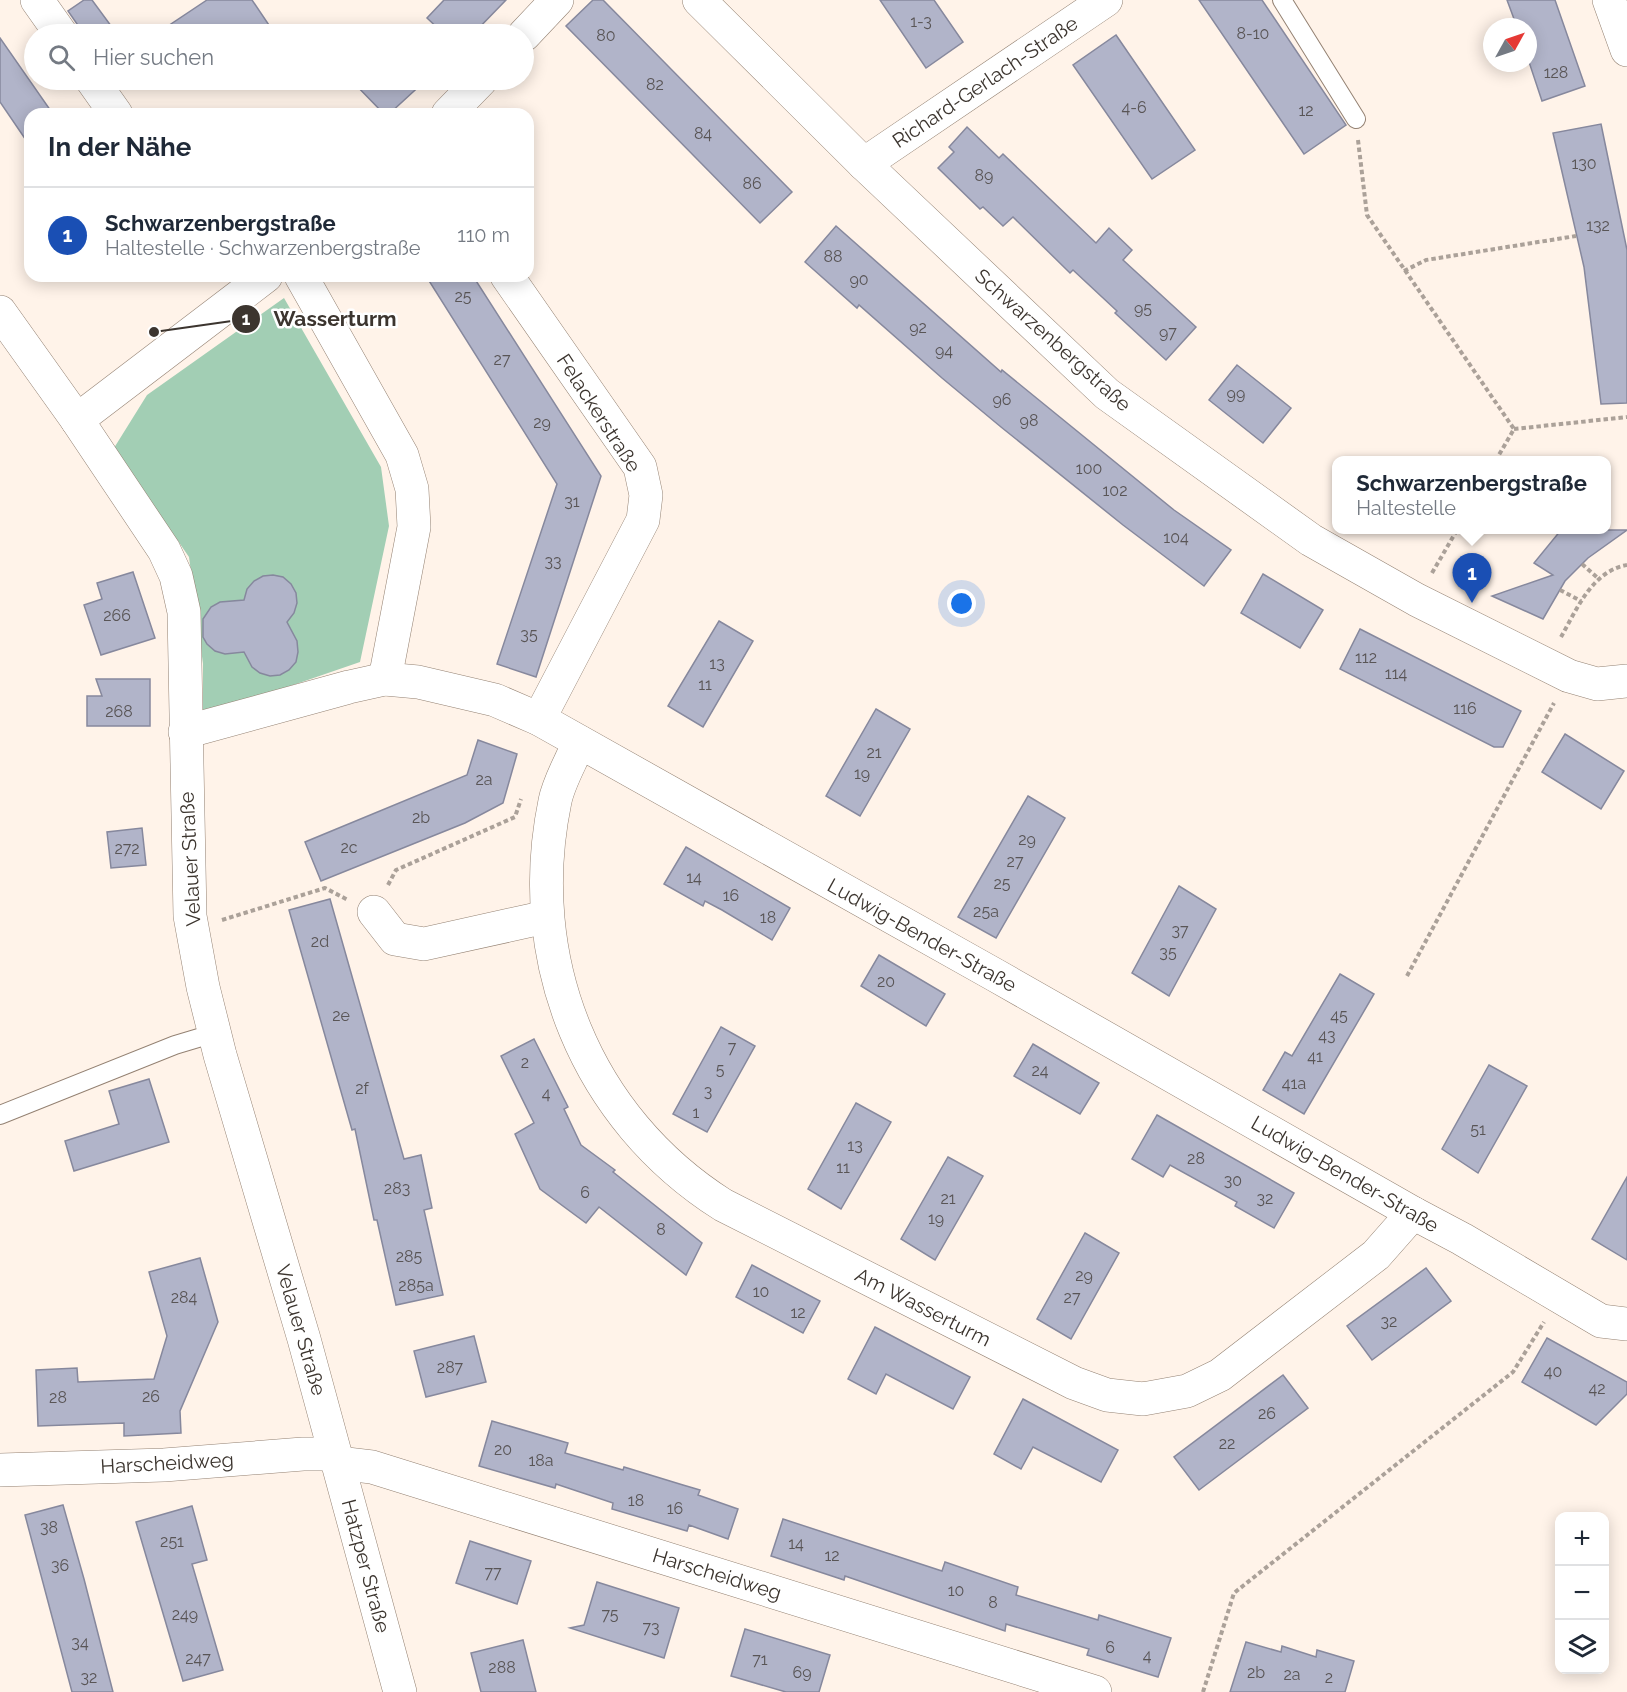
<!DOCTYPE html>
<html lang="de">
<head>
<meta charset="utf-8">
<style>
	:root { --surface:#fff; --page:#f6f6f7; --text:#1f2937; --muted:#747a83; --line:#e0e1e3; --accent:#856500 }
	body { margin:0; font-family:Raleway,sans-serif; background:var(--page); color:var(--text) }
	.controls { position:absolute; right:18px; bottom:18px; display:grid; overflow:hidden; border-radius:12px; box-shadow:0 3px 15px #0003 }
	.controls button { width:54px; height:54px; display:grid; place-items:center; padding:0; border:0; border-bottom:2px solid var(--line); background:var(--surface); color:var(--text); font:30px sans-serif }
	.compass { position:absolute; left:1483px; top:18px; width:54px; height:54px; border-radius:50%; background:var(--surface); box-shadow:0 3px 15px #0003; rotate:50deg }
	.you { position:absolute; left:962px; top:604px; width:21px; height:21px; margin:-15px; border:4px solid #fff; border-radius:50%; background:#1a73e8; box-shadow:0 0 0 9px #1a73e833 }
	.badge { display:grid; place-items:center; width:39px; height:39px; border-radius:50%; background:var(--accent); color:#fff; font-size:20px; font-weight:700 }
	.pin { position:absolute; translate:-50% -50px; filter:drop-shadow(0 2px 3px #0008) }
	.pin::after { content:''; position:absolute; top:32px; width:21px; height:18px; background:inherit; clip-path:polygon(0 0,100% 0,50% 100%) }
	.popup { position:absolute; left:1332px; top:456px; width:279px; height:78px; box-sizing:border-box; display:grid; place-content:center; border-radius:12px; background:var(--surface); filter:drop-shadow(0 2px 4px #0005); font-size:20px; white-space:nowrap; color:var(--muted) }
	.popup b { font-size:22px; color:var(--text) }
	.popup::after { content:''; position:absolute; left:50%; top:100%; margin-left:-12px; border:12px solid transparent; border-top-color:var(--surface) }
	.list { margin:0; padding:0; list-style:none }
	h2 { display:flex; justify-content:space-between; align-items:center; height:78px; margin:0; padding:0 24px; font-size:26px }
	h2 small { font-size:20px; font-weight:400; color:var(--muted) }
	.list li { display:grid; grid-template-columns:39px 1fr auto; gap:18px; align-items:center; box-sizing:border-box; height:96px; padding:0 24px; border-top:2px solid var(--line) }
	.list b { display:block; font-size:22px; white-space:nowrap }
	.list p { margin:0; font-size:20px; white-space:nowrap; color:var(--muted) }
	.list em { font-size:20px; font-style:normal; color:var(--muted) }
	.icon { flex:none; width:33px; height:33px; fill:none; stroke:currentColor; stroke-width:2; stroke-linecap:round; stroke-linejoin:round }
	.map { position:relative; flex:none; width:1627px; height:1692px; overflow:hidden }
	.search { position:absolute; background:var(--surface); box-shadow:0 3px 15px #0003; left:24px; top:24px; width:510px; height:66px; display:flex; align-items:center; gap:15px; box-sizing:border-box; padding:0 21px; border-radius:33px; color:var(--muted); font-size:22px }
	.panel { position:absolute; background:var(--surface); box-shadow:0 3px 15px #0003; left:24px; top:108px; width:510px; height:174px; border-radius:18px }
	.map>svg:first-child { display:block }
	.green { fill:#a2ceb4 }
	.building { fill:#b1b4c9; stroke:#86889d; stroke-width:1.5 }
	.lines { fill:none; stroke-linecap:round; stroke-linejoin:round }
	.lane-casing { stroke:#948273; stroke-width:20 }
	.street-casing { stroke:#948273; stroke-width:34 }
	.secondary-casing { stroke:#948273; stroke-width:34 }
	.path { stroke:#aba199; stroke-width:4; stroke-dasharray:4.5 3; stroke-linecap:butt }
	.lane { stroke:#fff; stroke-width:18 }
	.street { stroke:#fff; stroke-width:33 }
	.secondary { stroke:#fff; stroke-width:33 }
	.labels { text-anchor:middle; stroke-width:5; stroke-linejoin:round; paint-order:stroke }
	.number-label { font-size:16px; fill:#595556 }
	.street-label { font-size:20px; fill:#3c352f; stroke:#fff }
	.leader { fill:none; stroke:#3c352f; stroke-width:2 }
	.callout-dot { fill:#3c352f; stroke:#fff; stroke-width:2 }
	.mark-label { font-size:18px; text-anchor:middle; font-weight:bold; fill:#fff }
	.callout-label { font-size:21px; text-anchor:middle; font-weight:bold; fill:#3c352f; stroke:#fff; stroke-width:5; stroke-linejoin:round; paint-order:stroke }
</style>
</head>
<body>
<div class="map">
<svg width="1627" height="1692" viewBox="0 0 1627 1692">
	<rect width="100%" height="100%" fill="#fff3e9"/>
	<!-- green -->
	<path class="green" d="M284 298 381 467 389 526 360 662 203 716V664L189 557 114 448 147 395Z"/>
	<!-- building -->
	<g class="building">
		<path d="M84 0H92L117 34H84L68 11Z"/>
		<path d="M207 0H252L275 34H156Z"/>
		<path d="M444 0H506L473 34H444L427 18Z"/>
		<path d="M593 0H603L792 192 760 223 566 26Z"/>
		<path d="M880 0H934L963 42 926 68Z"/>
		<path d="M1199 0H1262L1346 125 1304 154Z"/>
		<path d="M1507 0H1555L1585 86 1542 101 1528 59V27H1517Z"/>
		<path d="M1116 35 1195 150 1152 179 1073 65Z"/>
		<path d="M0 38 53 114H30V146L0 102Z"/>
		<path d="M351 80H426L389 114H384Z"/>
		<path d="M1601 124 1627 250V403L1601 404 1584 267 1553 133Z"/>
		<path d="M967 127 999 158 1003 154 1096 243 1109 228 1132 250 1123 260 1196 327 1166 360 1115 313 1117 311 1073 270 1070 273 1013 217 1003 226 983 207 980 209 938 168 954 152 949 147Z"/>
		<path d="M836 226 1001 372 1002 370 1174 510 1231 550 1204 586 1123 525 1001 427 942 378 859 305 857 308 805 262Z"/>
		<path d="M426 276H473L601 476 536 677 497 664 557 484Z"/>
		<path d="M1237 365 1291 408 1263 443 1209 400Z"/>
		<path d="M1561 530H1627L1588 558 1565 581 1543 619 1492 596 1553 575 1534 563Z"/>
		<path d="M133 572 155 638 101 655 84 605 102 599 97 583Z"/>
		<path d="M1263 574 1323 610 1300 648 1241 613Z"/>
		<path d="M273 575 283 577 291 584 296 593 297 603 294 613 287 622 297 641 298 652 296 662 289 670 280 675 270 676 260 673 252 667 244 652 225 654 215 651 207 644 203 637V619L211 607 220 602 244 600 247 589 254 581 263 576Z"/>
		<path d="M719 621 753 641 703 727 668 706Z"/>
		<path d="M1360 629 1521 711 1503 747H1494L1340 669Z"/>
		<path d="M96 679H150V726H87V696H102Z"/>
		<path d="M876 709 910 729 860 816 826 796Z"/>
		<path d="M1565 734 1624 771 1601 809 1542 772Z"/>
		<path d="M478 740 517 754 503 803 465 823 321 881 305 842 467 775Z"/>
		<path d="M1028 796 1065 818 996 938 958 917Z"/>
		<path d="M142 828 146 865 111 868 107 832Z"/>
		<path d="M686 847 790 908 772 940 722 910 705 901 703 906 664 884Z"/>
		<path d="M1179 886 1216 909 1169 996 1132 973Z"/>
		<path d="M330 899 404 1159 421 1155 432 1208 424 1210 443 1295 396 1305 377 1220H374L355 1129 352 1130 289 910Z"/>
		<path d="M879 955 945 994 926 1026 861 986Z"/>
		<path d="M1340 974 1374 994 1304 1114 1263 1090 1285 1052 1292 1056Z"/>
		<path d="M721 1027 755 1046 707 1132 673 1114Z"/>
		<path d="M534 1039 568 1107 564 1109 581 1145 615 1170 613 1172 702 1243 686 1275 599 1207 586 1223 540 1189 515 1134 534 1123 501 1056Z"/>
		<path d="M1033 1044 1099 1083 1080 1114 1014 1076Z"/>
		<path d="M1489 1065 1527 1086 1478 1173 1442 1149Z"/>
		<path d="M149 1079 169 1142 74 1171 65 1141 119 1124 109 1091Z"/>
		<path d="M856 1103 891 1122 841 1209 808 1189Z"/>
		<path d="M1157 1115 1294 1193 1274 1228 1235 1206 1237 1202 1170 1165 1163 1177 1132 1159Z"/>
		<path d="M948 1157 983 1176 935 1260 901 1239Z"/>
		<path d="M1627 1177V1260L1592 1239Z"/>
		<path d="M1085 1233 1119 1253 1071 1339 1037 1319Z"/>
		<path d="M200 1258 218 1322 180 1411 181 1433 124 1436V1423L38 1426 36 1370 77 1368 78 1382 154 1379 167 1336 149 1272Z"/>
		<path d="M752 1265 820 1301 803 1333 736 1297Z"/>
		<path d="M1426 1268 1451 1301 1372 1360 1347 1326Z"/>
		<path d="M875 1327 970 1377 953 1409 886 1374 876 1394 848 1379Z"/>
		<path d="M474 1336 486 1382 426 1397 414 1351Z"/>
		<path d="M1547 1338 1627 1382V1394L1596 1425 1522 1382Z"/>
		<path d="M1283 1375 1308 1408 1199 1490 1174 1457Z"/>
		<path d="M1023 1399 1118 1450 1101 1482 1033 1447 1021 1469 994 1454Z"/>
		<path d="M492 1421 568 1443 565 1453 623 1470 624 1467 683 1485 700 1490 698 1495 738 1509 728 1539 689 1525 687 1531 612 1509 613 1503 556 1484 555 1488 479 1466Z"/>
		<path d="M63 1505 84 1579 113 1692H72L25 1515Z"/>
		<path d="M192 1506 207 1560 192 1564 223 1670 183 1681 136 1522Z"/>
		<path d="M783 1519 942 1571 945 1562 1018 1587 1016 1595 1098 1620 1099 1615 1171 1638 1158 1677 1087 1655 1089 1649 1006 1624 1005 1631 845 1576 844 1580 771 1556Z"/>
		<path d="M470 1541 531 1561 517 1604 456 1583Z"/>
		<path d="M597 1582 679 1608 664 1658 570 1628 584 1625Z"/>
		<path d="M745 1629 830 1655 819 1692H786L731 1676Z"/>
		<path d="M523 1640 536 1692H481L471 1653Z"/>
		<path d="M1246 1642 1281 1652 1282 1646 1316 1657 1317 1650 1354 1661 1345 1692H1230Z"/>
	</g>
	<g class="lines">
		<!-- lane casing -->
		<g class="lane-casing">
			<g id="lane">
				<path d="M1282 0 1356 119"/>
				<path d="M0 1115 175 1045 215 1033"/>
			</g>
		</g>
		<!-- street casing -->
		<g class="street-casing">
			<g id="street">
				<path d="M37 0 61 34"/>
				<path d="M699 0 864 164 1107 394 1311 540 1417 600 1569 676 1597 684 1627 681"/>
				<path d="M1609 0 1627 50"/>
				<path d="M524 35 557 0"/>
				<path d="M92 80 116 114"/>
				<path d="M448 114 481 80"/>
				<path d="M864 164 1106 0"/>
				<path d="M301 276 402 455 412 489 414 527 385 679"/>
				<path d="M507 276 640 467 646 495 643 520 539 719"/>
				<path d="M77 420 266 276"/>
				<path d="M185 732 349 687 385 679 418 682 495 700 539 719 995 975 1413 1213 1462 1239 1601 1321 1627 1324"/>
				<path d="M579 742C572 760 559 781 555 801 522 960 586 1118 723 1205L1074 1383 1107 1395 1143 1399 1187 1391 1220 1375 1376 1255 1413 1213"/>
				<path d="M374 912 395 939 424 944 546 917"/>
				<path d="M338 1463 372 1467 1095 1692"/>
				<path d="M0 1470 164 1465 303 1454H335"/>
			</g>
		</g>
		<!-- secondary casing -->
		<g class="secondary-casing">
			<path id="secondary" d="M0 312 77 420 164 550 176 576 184 612 190 916 203 987 220 1055 304 1339 400 1692"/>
		</g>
		<!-- path -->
		<g class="path">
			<path d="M1358 140 1367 215 1514 429 1496 460"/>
			<path d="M1404 271 1426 260 1576 236"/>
			<path d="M1514 429 1627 417"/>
			<path d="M1582 564 1599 579"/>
			<path d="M1432 573 1457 530"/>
			<path d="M1560 590 1581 601"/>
			<path d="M1561 637C1577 609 1592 571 1627 565"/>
			<path d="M388 885 396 870 515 817 521 799"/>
			<path d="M222 920 325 888 348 900"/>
			<path d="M1407 976 1554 703"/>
			<path d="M1203 1692 1234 1593 1513 1372 1544 1322"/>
		</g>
		<!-- lane -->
		<use href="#lane" class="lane"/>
		<!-- street -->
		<use href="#street" class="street"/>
		<!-- secondary -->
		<use href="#secondary" class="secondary"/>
	</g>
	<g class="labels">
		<!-- number labels -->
		<g class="number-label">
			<text x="921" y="27">1-3</text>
			<text x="1253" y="39">8-10</text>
			<text x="606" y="41">80</text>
			<text x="1556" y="78">128</text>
			<text x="655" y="90">82</text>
			<text x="1134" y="113">4-6</text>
			<text x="1306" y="116">12</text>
			<text x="703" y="139">84</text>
			<text x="1584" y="169">130</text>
			<text x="984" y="181">89</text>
			<text x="752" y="189">86</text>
			<text x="1598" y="231">132</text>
			<text x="833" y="262">88</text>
			<text x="859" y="285">90</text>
			<text x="463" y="302">25</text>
			<text x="1143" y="314">95</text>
			<text x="918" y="333">92</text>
			<text x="1168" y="338">97</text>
			<text x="944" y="356">94</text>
			<text x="502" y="365">27</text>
			<text x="1236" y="399">99</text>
			<text x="1002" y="405">96</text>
			<text x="1029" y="426">98</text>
			<text x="542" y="428">29</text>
			<text x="1089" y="474">100</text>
			<text x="1115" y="496">102</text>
			<text x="572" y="507">31</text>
			<text x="1176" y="543">104</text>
			<text x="553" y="567">33</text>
			<text x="117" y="621">266</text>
			<text x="529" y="640">35</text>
			<text x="1366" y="663">112</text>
			<text x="717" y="669">13</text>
			<text x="1396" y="679">114</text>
			<text x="705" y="690">11</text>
			<text x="1465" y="714">116</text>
			<text x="119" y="717">268</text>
			<text x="874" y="758">21</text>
			<text x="862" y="779">19</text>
			<text x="484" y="785">2a</text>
			<text x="421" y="823">2b</text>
			<text x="1027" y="845">29</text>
			<text x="349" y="853">2c</text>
			<text x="127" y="854">272</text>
			<text x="1015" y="867">27</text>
			<text x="694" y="883">14</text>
			<text x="1002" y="889">25</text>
			<text x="731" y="901">16</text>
			<text x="986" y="917">25a</text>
			<text x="768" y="923">18</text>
			<text x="1180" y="936">37</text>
			<text x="320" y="947">2d</text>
			<text x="1168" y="958">35</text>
			<text x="886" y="987">20</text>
			<text x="341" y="1021">2e</text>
			<text x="1339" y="1021">45</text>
			<text x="1327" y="1041">43</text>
			<text x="732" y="1053">7</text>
			<text x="1315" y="1062">41</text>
			<text x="525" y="1068">2</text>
			<text x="720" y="1075">5</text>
			<text x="1040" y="1076">24</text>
			<text x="1294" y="1089">41a</text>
			<text x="362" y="1094">2f</text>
			<text x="708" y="1097">3</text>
			<text x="546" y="1099">4</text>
			<text x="696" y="1118">1</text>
			<text x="1478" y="1135">51</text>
			<text x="855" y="1151">13</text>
			<text x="1196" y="1164">28</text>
			<text x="843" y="1173">11</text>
			<text x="1233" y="1186">30</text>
			<text x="397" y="1194">283</text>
			<text x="585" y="1198">6</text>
			<text x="948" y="1204">21</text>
			<text x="1265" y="1204">32</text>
			<text x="936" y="1224">19</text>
			<text x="661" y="1235">8</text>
			<text x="409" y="1262">285</text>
			<text x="1084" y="1281">29</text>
			<text x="416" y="1291">285a</text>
			<text x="761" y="1297">10</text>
			<text x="184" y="1303">284</text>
			<text x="1072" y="1303">27</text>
			<text x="798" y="1318">12</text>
			<text x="1389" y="1327">32</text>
			<text x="450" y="1373">287</text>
			<text x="1553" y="1377">40</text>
			<text x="1597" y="1394">42</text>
			<text x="151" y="1402">26</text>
			<text x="58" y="1403">28</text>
			<text x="1267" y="1419">26</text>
			<text x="1227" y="1449">22</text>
			<text x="503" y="1455">20</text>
			<text x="541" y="1466">18a</text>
			<text x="636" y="1506">18</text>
			<text x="675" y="1514">16</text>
			<text x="49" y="1533">38</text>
			<text x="172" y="1547">251</text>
			<text x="796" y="1549">14</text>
			<text x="832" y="1561">12</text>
			<text x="60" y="1571">36</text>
			<text x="493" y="1578">77</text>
			<text x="956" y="1596">10</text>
			<text x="993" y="1608">8</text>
			<text x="185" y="1620">249</text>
			<text x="610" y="1620">75</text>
			<text x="651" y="1633">73</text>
			<text x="80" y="1648">34</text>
			<text x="1110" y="1653">6</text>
			<text x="1147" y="1661">4</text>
			<text x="198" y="1664">247</text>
			<text x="760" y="1665">71</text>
			<text x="502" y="1673">288</text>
			<text x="802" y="1678">69</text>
			<text x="1256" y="1678">2b</text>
			<text x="1292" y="1680">2a</text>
			<text x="89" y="1683">32</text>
			<text x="1329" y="1683">2</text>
		</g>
		<!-- street labels -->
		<g class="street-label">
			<text transform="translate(985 82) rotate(-34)" y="7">Richard-Gerlach-Straße</text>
			<text transform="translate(1053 340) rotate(42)" y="7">Schwarzenbergstraße</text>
			<text transform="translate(599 413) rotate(57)" y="7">Felackerstraße</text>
			<text transform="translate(190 859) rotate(-93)" y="7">Velauer Straße</text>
			<text transform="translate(922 935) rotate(29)" y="7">Ludwig-Bender-Straße</text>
			<text transform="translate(1345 1174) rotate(30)" y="7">Ludwig-Bender-Straße</text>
			<text transform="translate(923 1307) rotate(27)" y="7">Am Wasserturm</text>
			<text transform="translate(301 1330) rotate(74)" y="7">Velauer Straße</text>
			<text transform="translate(167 1463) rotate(-3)" y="7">Harscheidweg</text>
			<text transform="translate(366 1566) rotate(75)" y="7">Hatzper Straße</text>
			<text transform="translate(717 1574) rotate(17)" y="7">Harscheidweg</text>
		</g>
	</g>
	<!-- callouts -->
	<path class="leader" d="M154 332L246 319"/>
	<g class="callout-dot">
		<circle cx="154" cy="332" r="6"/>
		<circle cx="246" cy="319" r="15"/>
	</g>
	<g class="mark-label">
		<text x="246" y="325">1</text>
	</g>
	<g class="callout-label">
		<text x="335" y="326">Wasserturm</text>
	</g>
</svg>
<div class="controls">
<button>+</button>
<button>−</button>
<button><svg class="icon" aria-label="layers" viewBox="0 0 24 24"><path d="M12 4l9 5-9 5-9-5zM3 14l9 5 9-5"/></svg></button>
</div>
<svg class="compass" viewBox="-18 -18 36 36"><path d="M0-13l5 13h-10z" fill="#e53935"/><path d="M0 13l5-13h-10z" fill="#747a83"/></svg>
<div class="you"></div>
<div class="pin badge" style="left:1472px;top:603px;background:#1a4fb4">1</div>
<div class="popup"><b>Schwarzenbergstraße</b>Haltestelle</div>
<div class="search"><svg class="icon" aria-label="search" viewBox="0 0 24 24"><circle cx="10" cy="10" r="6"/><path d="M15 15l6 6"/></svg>Hier suchen</div>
<section class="panel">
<h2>In der Nähe<small></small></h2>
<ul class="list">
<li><span class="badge" style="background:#1a4fb4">1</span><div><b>Schwarzenbergstraße</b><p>Haltestelle · Schwarzenbergstraße</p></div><em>110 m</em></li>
</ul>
</section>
</div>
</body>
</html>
